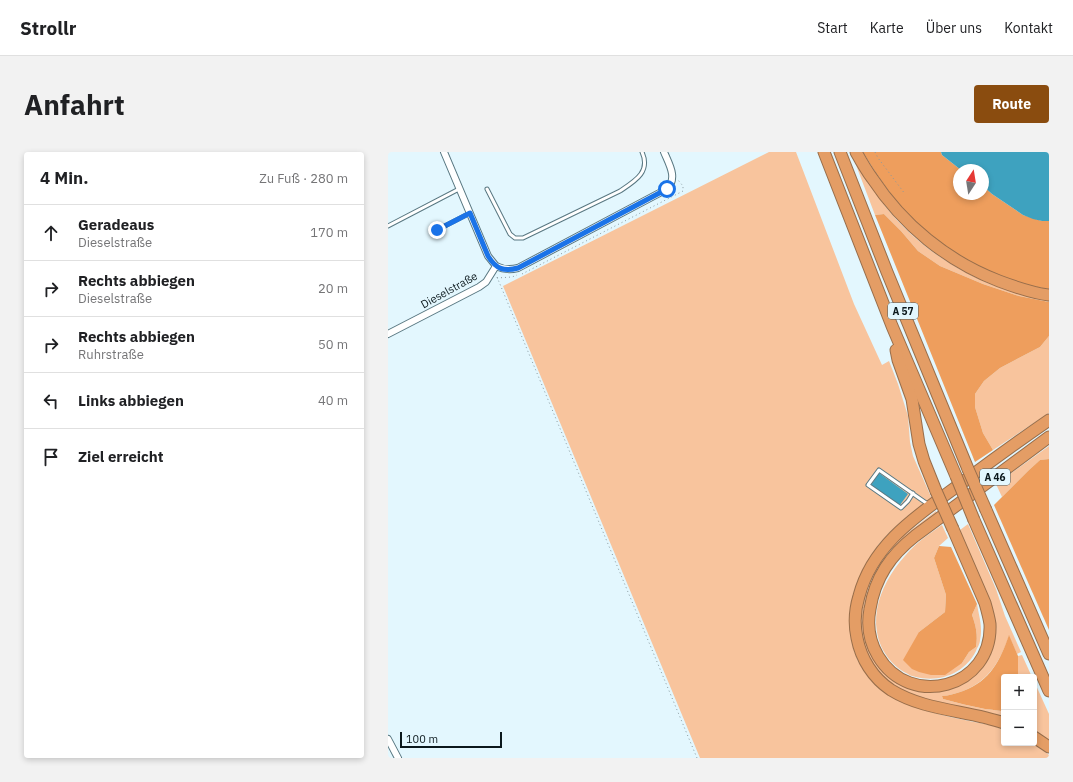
<!DOCTYPE html>
<html lang="de">
<head>
<meta charset="utf-8">
<style>
	:root { --surface:#fff; --page:#f2f2f2; --text:#202124; --muted:#757577; --line:#e0e0e0; --accent:#8a4c0f }
	body { margin:0; font-family:"IBM Plex Sans",sans-serif; background:var(--page); color:var(--text) }
	.controls { position:absolute; right:12px; bottom:12px; display:grid; overflow:hidden; border-radius:4px; box-shadow:0 2px 6px #0003 }
	.controls button { width:36px; height:36px; display:grid; place-items:center; padding:0; border:0; border-bottom:1px solid var(--line); background:var(--surface); color:var(--text); font:20px sans-serif }
	.compass { position:absolute; left:565px; top:12px; width:36px; height:36px; border-radius:50%; background:var(--surface); box-shadow:0 2px 6px #0003; rotate:12deg }
	.scale { position:absolute; left:12px; bottom:10px; width:102px; box-sizing:border-box; padding-left:4px; border:2px solid #0b181c; border-top:0; font-size:11px; line-height:14px; white-space:nowrap; color:#0b181c; -webkit-text-stroke:3px #e3f7fe; paint-order:stroke }
	.stop { position:absolute; width:12px; height:12px; margin:-9px; border:3px solid #1a73e8; border-radius:50%; background:#fff }
	.stop.end { background:#1a73e8; border-color:#fff; box-shadow:0 1px 4px #0008 }
	.list { margin:0; padding:0; list-style:none }
	h2 { display:flex; justify-content:space-between; align-items:center; height:52px; margin:0; padding:0 16px; font-size:17px }
	h2 small { font-size:13px; font-weight:400; color:var(--muted) }
	.list li { display:grid; grid-template-columns:26px 1fr auto; gap:12px; align-items:center; box-sizing:border-box; height:56px; padding:0 16px; border-top:1px solid var(--line) }
	.list b { display:block; font-size:15px; white-space:nowrap }
	.list p { margin:0; font-size:13px; white-space:nowrap; color:var(--muted) }
	.list em { font-size:13px; font-style:normal; color:var(--muted) }
	.icon { flex:none; width:22px; height:22px; fill:none; stroke:currentColor; stroke-width:2; stroke-linecap:round; stroke-linejoin:round }
	.map { position:relative; flex:none; width:661px; height:606px; overflow:hidden; border-radius:4px }
	header { display:flex; align-items:center; gap:24px; box-sizing:border-box; height:56px; padding:0 20px; background:var(--surface); border-bottom:1px solid var(--line) }
	header strong { font-size:19px }
	nav { display:flex; gap:22px; margin-inline-start:auto; font-size:14px }
	.intro { display:flex; align-items:center; justify-content:space-between; box-sizing:border-box; height:96px; padding:0 24px }
	h1 { margin:0; font-size:28px }
	.button { padding:10px 18px; border-radius:4px; background:var(--accent); color:#fff; font-size:14px; font-weight:700 }
	main { display:flex; gap:24px; padding:0 24px }
	aside { flex:1; background:var(--surface); border-radius:4px; box-shadow:0 2px 6px #0003 }
	.map>svg:first-child { display:block }
	.green { fill:#f8c49d }
	.forest { fill:#ee9e5d }
	.water { fill:#3ea2bf }
	.lines { fill:none; stroke-linecap:round; stroke-linejoin:round }
	.service-casing { stroke:#597882; stroke-width:5 }
	.minor-casing { stroke:#597882; stroke-width:8 }
	.motorway-casing { stroke:#986e4b; stroke-width:13 }
	.path { stroke:#88999f; stroke-width:1; stroke-dasharray:1 3; stroke-linecap:butt }
	.service { stroke:#fff; stroke-width:3 }
	.minor { stroke:#fff; stroke-width:6 }
	.motorway { stroke:#e49d65; stroke-width:11 }
	.rail { stroke:#364549; stroke-width:2; stroke-dasharray:7 7; stroke-linecap:butt }
	.motorway-bridge-casing { stroke:#986e4b; stroke-width:13; stroke-linecap:butt }
	.motorway-bridge { stroke:#e49d65; stroke-width:11 }
	.route { stroke:#1a73e8; stroke-width:5 }
	.labels { text-anchor:middle; stroke-width:3; stroke-linejoin:round; paint-order:stroke }
	.shield { fill:#e3f7fe; stroke:#4c5b60; stroke-width:1 }
	.shield-label { font-size:10px; font-weight:bold; fill:#0b181c }
	.street-label { font-size:11px; fill:#0b181c; stroke:#e3f7fe }
</style>
</head>
<body>
<header>
<strong>Strollr</strong>
<nav><a>Start</a><a>Karte</a><a>Über uns</a><a>Kontakt</a></nav>
</header>
<div class="intro"><h1>Anfahrt</h1><a class="button">Route</a></div>
<main>
<aside>
<h2>4 Min.<small>Zu Fuß · 280 m</small></h2>
<ul class="list">
<li><svg class="icon" aria-label="ahead" viewBox="0 0 24 24"><path d="M12 20V5M6 11l6-6 6 6"/></svg><div><b>Geradeaus</b><p>Dieselstraße</p></div><em>170 m</em></li>
<li><svg class="icon" aria-label="right" viewBox="0 0 24 24"><path d="M7 20v-9h11M14 6l5 5-5 5"/></svg><div><b>Rechts abbiegen</b><p>Dieselstraße</p></div><em>20 m</em></li>
<li><svg class="icon" aria-label="right" viewBox="0 0 24 24"><path d="M7 20v-9h11M14 6l5 5-5 5"/></svg><div><b>Rechts abbiegen</b><p>Ruhrstraße</p></div><em>50 m</em></li>
<li><svg class="icon" aria-label="left" viewBox="0 0 24 24"><path d="M17 20v-9H6M10 6l-5 5 5 5"/></svg><div><b>Links abbiegen</b></div><em>40 m</em></li>
<li><svg class="icon" aria-label="arrive" viewBox="0 0 24 24"><path d="M6 21V4h12l-3 4 3 4H6"/></svg><div><b>Ziel erreicht</b></div></li>
</ul>
</aside>
<div class="map">
<svg width="661" height="606" viewBox="0 0 661 606">
	<rect width="100%" height="100%" fill="#e3f7fe"/>
	<!-- green -->
	<g class="green">
		<path d="M381 0H408L466 152 494 213 501 209 510 232 520 264 522 290 525 304 544 347C525 359 506 374 491 392 479 407 473 423 468 441 466 449 463 457 462 465 461 476 464 494 468 504 472 516 486 532 496 539 528 561 569 566 606 574L616 578V591H644L660 602 661 603V606H312L115 134Z"/>
		<path d="M463 0C473 19 484 37 497 54 529 95 576 125 625 140 637 143 649 145 661 148V150L631 144 595 132 552 114 530 99 513 79 496 62 487 63Z"/>
		<path d="M661 184V261L605 298 595 281 587 255V242L596 229 612 216 652 195Z"/>
		<path d="M661 294V307L652 308 641 318 614 345 608 332Z"/>
		<path d="M548 359 549 362C533 374 512 387 499 402 482 421 473 452 476 478 479 514 512 544 549 540 565 538 579 530 591 518 601 507 609 490 608 474 607 459 600 445 594 431 587 414 579 396 572 378L580 372 608 437 617 464 633 500 629 502 621 484C612 509 601 529 575 539 568 541 561 544 554 544L555 547C569 551 583 554 597 557 603 558 611 558 616 560V566L528 546 499 530 488 519 474 493 471 463 478 433 502 394Z"/>
		<path d="M554 373 560 386 551 394 546 406 558 443 557 460 531 480 574 511 581 500 588 495C590 483 588 474 584 463L589 452C591 464 595 476 592 488 592 492 589 496 588 499 577 521 552 531 528 525 526 524 522 524 520 522 508 517 498 505 493 494 477 455 503 414 532 389 539 383 547 378 554 373Z"/>
		<path d="M634 503 644 525H630V504Z"/>
		<path d="M646 529 661 562V589L646 579Z"/>
	</g>
	<!-- forest -->
	<g class="forest">
		<path d="M475 0H553L554 3 573 18H571V42H595V34L604 42 635 63 654 69H661V137C645 135 629 130 614 124 548 100 510 59 475 0Z"/>
		<path d="M496 62 513 79 530 99 552 114 595 132 631 144 661 150V184L652 195 612 216 596 229 587 242V255L595 281 605 298 587 310 487 63Z"/>
		<path d="M661 307V478L606 353 641 318 652 308Z"/>
		<path d="M551 394 563 395 589 452 584 463C588 474 590 483 588 495L581 500 574 511 557 523H543L531 520 524 517 515 508 531 480 557 460 558 443 546 406Z"/>
		<path d="M621 483 630 504V525H616V560C611 558 603 558 597 557 583 554 569 551 555 547L554 544C561 544 568 541 575 539 602 529 612 509 621 483Z"/>
	</g>
	<!-- water -->
	<g class="water">
		<path d="M553 0H661V69H654L645 67 635 63 604 42 595 34V18H573L554 3Z"/>
		<path d="M491 321 520 342 512 353 483 333Z"/>
	</g>
	<g class="lines">
		<!-- service casing -->
		<g class="service-casing">
			<g id="service">
				<path d="M99 37 122 82 127 86H135L232 39C247 29 263 20 254 0"/>
				<path d="M0 74 71 37"/>
				<path d="M49 78 82 61"/>
				<path d="M525 341 520 349 513 356 480 333 491 318 541 353"/>
			</g>
		</g>
		<!-- minor casing -->
		<g class="minor-casing">
			<g id="minor">
				<path d="M56 0 100 104 108 114"/>
				<path d="M0 182 91 135 98 130 108 114C116 118 122 118 130 116L279 37C290 26 281 12 276 0"/>
				<path d="M0 587 10 606"/>
			</g>
		</g>
		<!-- motorway casing -->
		<g class="motorway-casing">
			<g id="motorway">
				<path d="M436 0 504 174 568 324"/>
				<path d="M452 0 499 120 580 317"/>
				<path d="M468 0C473 9 478 18 484 26 515 73 559 109 611 129 627 135 644 141 661 143"/>
				<path d="M508 198 510 208 524 247 531 292 536 309 548 339"/>
				<path d="M598 358 661 502"/>
				<path d="M586 368 661 539"/>
				<path d="M565 377 597 451C599 458 601 465 602 472 605 536 522 558 490 504 481 489 479 473 482 457 487 425 503 403 527 384L661 285"/>
				<path d="M616 571C579 558 537 559 503 538 485 526 473 507 469 486 466 472 467 457 471 444 485 390 533 361 575 330 603 309 632 288 661 268"/>
				<path d="M646 585 661 595"/>
			</g>
		</g>
		<!-- path -->
		<g class="path">
			<path d="M487 0 490 6 517 42"/>
			<path d="M134 122 295 39V34L290 28"/>
			<path d="M109 125 309 606"/>
			<path d="M109 126 124 125 129 123"/>
		</g>
		<!-- service -->
		<use href="#service" class="service"/>
		<!-- minor -->
		<use href="#minor" class="minor"/>
		<!-- motorway -->
		<use href="#motorway" class="motorway"/>
		<!-- rail -->
		<path class="rail" d="M0 605V606"/>
		<!-- motorway-bridge casing -->
		<g class="motorway-bridge-casing">
			<g id="motorway-bridge">
				<path d="M580 317 598 358"/>
				<path d="M568 324 586 368"/>
				<path d="M548 339 565 377"/>
			</g>
		</g>
		<!-- motorway-bridge -->
		<use href="#motorway-bridge" class="motorway-bridge"/>
	</g>
	<g class="lines">
		<!-- route -->
		<path class="route" d="M49 78 82 61 100 104C108 117 116 120 130 116L279 37"/>
	</g>
	<g class="labels">
		<!-- shield labels -->
		<g class="shield">
			<rect x="500" y="151" width="30" height="16" rx="3"/>
			<rect x="592" y="317" width="30" height="16" rx="3"/>
		</g>
		<g class="shield-label">
			<text x="515" y="163">A 57</text>
			<text x="607" y="329">A 46</text>
		</g>
		<!-- street labels -->
		<g class="street-label">
			<text transform="translate(61 138) rotate(-29)" y="4">Dieselstraße</text>
		</g>
	</g>
</svg>
<div class="controls">
<button>+</button>
<button>−</button>
</div>
<svg class="compass" viewBox="-18 -18 36 36"><path d="M0-13l5 13h-10z" fill="#e53935"/><path d="M0 13l5-13h-10z" fill="#757577"/></svg>
<div class="scale">100 m</div>
<div class="stop" style="left:279px;top:37px"></div>
<div class="stop end" style="left:49px;top:78px"></div>
</div>
</main>
</body>
</html>
